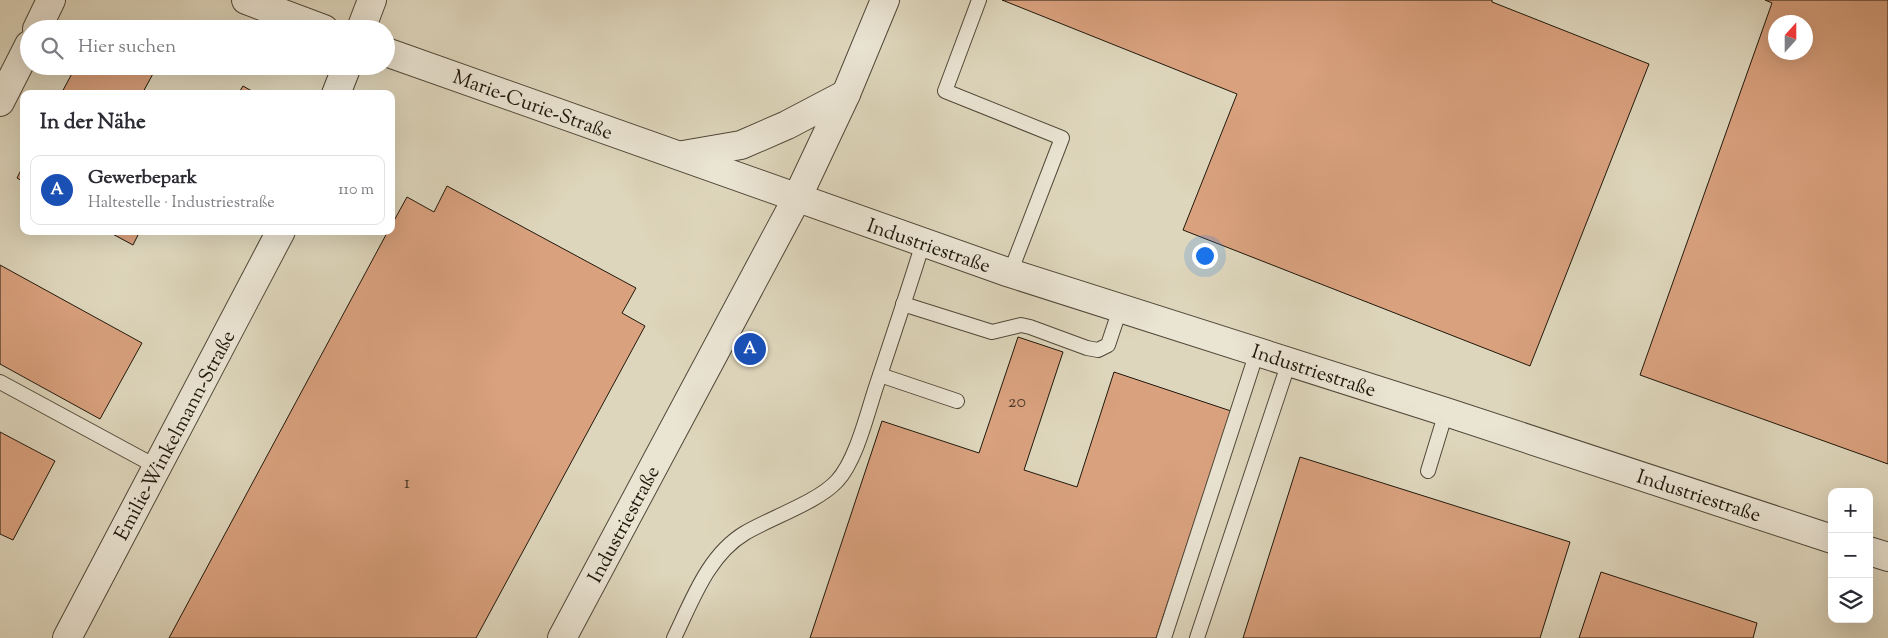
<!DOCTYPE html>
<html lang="de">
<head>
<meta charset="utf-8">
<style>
	:root { --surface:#fff; --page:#f2f2f3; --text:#2b2b33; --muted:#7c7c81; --line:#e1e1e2; --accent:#ea580c }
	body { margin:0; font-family:"Sorts Mill Goudy",serif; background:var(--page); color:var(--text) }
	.controls { position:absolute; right:15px; bottom:15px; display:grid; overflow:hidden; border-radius:10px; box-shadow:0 5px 20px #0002 }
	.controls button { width:45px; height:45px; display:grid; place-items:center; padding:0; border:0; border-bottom:1px solid var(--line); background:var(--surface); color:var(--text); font:25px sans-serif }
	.compass { position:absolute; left:1768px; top:15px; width:45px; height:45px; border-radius:50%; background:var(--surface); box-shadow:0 5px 20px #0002; rotate:21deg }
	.you { position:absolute; left:1204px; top:255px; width:18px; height:18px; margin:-12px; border:4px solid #fff; border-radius:50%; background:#1a73e8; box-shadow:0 0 0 8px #1a73e833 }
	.badge { display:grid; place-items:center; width:32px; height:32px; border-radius:50%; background:var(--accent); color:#fff; font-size:16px; font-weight:700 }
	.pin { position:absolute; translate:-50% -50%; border:2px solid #fff; box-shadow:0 1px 5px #0006 }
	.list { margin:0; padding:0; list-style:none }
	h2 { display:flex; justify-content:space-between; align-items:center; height:65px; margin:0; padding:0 20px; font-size:21px }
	h2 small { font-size:16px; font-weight:400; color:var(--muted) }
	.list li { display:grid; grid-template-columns:32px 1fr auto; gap:15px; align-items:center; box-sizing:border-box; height:70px; margin:0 10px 10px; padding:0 10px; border:1px solid var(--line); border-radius:10px }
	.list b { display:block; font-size:19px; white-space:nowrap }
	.list p { margin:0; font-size:16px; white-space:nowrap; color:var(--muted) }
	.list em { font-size:16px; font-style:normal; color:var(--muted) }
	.icon { flex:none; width:28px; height:28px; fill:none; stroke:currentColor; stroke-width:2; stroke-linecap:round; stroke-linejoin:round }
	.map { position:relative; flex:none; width:1888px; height:638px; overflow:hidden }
	.search { position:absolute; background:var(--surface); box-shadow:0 5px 20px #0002; left:20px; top:20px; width:375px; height:55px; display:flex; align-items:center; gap:12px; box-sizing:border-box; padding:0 18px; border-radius:28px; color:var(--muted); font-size:19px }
	.panel { position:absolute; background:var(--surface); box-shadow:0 5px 20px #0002; left:20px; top:90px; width:375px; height:145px; border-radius:10px }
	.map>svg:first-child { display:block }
	.building { fill:#d9a17e; stroke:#20180c; fill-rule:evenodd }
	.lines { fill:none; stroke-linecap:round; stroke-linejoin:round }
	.service-casing { stroke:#504838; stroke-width:16 }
	.minor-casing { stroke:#504838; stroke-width:30 }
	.tertiary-casing { stroke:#504838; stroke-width:30 }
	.service { stroke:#eae4d3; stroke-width:14 }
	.minor { stroke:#eae4d3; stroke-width:28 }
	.tertiary { stroke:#eae4d3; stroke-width:28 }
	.labels { text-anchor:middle; stroke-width:4.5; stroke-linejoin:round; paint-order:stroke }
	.number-label { font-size:18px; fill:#4e3a28 }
	.street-label { font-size:20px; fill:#20180c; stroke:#eae4d3 }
</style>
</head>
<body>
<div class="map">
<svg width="1888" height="638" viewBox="0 0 1888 638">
	<rect width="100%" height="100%" fill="#ded6bc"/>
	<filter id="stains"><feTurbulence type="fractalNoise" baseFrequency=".004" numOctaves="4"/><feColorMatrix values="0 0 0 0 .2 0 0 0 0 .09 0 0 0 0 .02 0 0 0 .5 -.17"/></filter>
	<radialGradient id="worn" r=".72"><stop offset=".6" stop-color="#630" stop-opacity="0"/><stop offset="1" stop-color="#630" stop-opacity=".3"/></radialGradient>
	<!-- building -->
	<g class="building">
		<path d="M1002 0H1492V2L1649 64 1530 366 1183 230 1237 94Z"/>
		<path d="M1765 0H1888V464L1640 375 1772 3ZM1776 22H1806V52H1776Z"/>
		<path d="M76 66H148L155 70 142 94H61Z"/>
		<path d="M243 86 257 94H238Z"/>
		<path d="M24 164V182L17 178Z"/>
		<path d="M447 186 636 288 622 313 645 326 476 638H169L388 231H391V226L407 197 434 212Z"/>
		<path d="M107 231H140L133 245Z"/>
		<path d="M0 265 142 343 100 419 0 364Z"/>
		<path d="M1018 337 1063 352 1024 470 1077 487 1114 372 1231 411 1156 638H810L882 421 979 453Z"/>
		<path d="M0 432 55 461 13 540 0 534Z"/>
		<path d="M1300 457 1570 542 1540 638H1243Z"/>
		<path d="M1601 572 1757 623 1753 638H1579Z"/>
	</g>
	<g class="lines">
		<!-- service casing -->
		<g class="service-casing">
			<g id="service">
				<path d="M979 0 945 91 1062 138 1010 273"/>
				<path d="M903 304 992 332 1021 325 1030 327 1087 348 1098 350 1108 345 1120 309"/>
				<path d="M880 375 957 401"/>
				<path d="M0 382 157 467"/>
				<path d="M1428 471 1446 412"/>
				<path d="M674 638C692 601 708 555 745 533 770 518 818 502 837 481 856 461 867 414 876 387 892 339 908 291 923 243"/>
				<path d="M1164 638 1257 352"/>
				<path d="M1197 638 1289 362"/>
			</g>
		</g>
		<!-- minor casing -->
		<g class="minor-casing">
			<g id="minor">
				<path d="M246 0 324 29"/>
				<path d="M37 29 51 0"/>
				<path d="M361 29 372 0"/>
				<path d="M386 52 1010 273 1446 412 1832 539"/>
				<path d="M336 94 347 66"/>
				<path d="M0 102 29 45"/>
				<path d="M683 155 741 145 787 125 846 94"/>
				<path d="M1869 551 1888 557"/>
				<path d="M67 638 281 231"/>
			</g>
		</g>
		<!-- tertiary casing -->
		<g class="tertiary-casing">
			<path id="tertiary" d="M562 638 797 198 846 94 885 0"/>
		</g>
		<!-- service -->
		<use href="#service" class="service"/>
		<!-- minor -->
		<use href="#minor" class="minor"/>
		<!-- tertiary -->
		<use href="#tertiary" class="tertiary"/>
	</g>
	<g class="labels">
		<!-- number labels -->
		<g class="number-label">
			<text x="1017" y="407">20</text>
			<text x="407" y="488">1</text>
		</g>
		<!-- street labels -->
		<g class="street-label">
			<text transform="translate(533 104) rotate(20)" y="7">Marie-Curie-Straße</text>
			<text transform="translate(929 245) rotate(19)" y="7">Industriestraße</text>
			<text transform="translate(1314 370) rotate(18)" y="7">Industriestraße</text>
			<text transform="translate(174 435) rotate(-62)" y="7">Emilie-Winkelmann-Straße</text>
			<text transform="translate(1699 495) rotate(18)" y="7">Industriestraße</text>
			<text transform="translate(623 524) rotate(-62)" y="7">Industriestraße</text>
		</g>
	</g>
	<rect width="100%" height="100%" filter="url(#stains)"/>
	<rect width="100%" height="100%" fill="url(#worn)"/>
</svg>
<div class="controls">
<button>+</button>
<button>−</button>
<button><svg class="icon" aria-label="layers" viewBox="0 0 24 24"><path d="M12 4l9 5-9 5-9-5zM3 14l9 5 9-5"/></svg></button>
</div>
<svg class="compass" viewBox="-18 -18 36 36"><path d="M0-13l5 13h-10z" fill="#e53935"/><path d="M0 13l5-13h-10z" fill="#7c7c81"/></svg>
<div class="you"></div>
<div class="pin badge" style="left:750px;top:349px;background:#1a4fb4">A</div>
<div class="search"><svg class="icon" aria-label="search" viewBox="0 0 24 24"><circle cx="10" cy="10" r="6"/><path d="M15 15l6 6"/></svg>Hier suchen</div>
<section class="panel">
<h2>In der Nähe<small></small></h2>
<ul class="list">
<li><span class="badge" style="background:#1a4fb4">A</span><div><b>Gewerbepark</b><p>Haltestelle · Industriestraße</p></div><em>110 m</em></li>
</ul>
</section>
</div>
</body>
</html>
